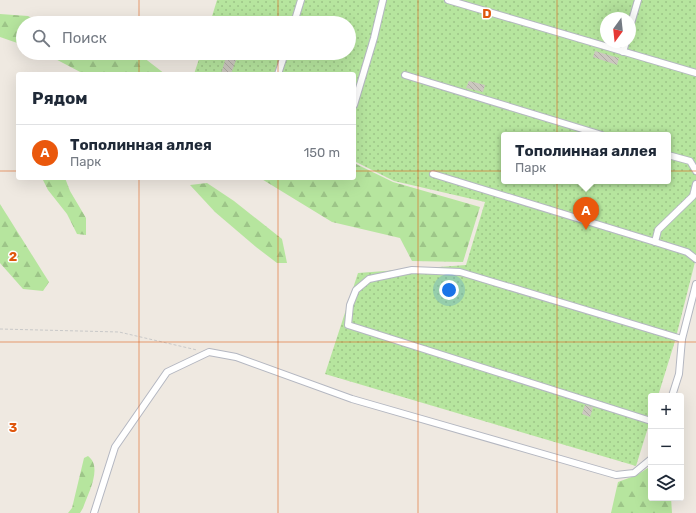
<!DOCTYPE html>
<html lang="ru">
<head>
<meta charset="utf-8">
<style>
	:root { --surface:#fff; --page:#f2f2f3; --text:#1f2937; --muted:#747a83; --line:#e0e1e3; --accent:#ea580c }
	body { margin:0; font-family:Rubik,sans-serif; background:var(--page); color:var(--text) }
	.controls { position:absolute; right:12px; bottom:12px; display:grid; overflow:hidden; border-radius:4px; box-shadow:0 4px 16px #0002 }
	.controls button { width:36px; height:36px; display:grid; place-items:center; padding:0; border:0; border-bottom:1px solid var(--line); background:var(--surface); color:var(--text); font:20px sans-serif }
	.compass { position:absolute; left:600px; top:12px; width:36px; height:36px; border-radius:50%; background:var(--surface); box-shadow:0 4px 16px #0002; rotate:195deg }
	.you { position:absolute; left:449px; top:290px; width:14px; height:14px; margin:-10px; border:3px solid #fff; border-radius:50%; background:#1a73e8; box-shadow:0 0 0 6px #1a73e833 }
	.badge { display:grid; place-items:center; width:26px; height:26px; border-radius:50%; background:var(--accent); color:#fff; font-size:13px; font-weight:700 }
	.pin { position:absolute; translate:-50% -33px; filter:drop-shadow(0 1px 2px #0008) }
	.pin::after { content:''; position:absolute; top:21px; width:14px; height:12px; background:inherit; clip-path:polygon(0 0,100% 0,50% 100%) }
	.popup { position:absolute; left:501px; top:132px; width:170px; height:52px; box-sizing:border-box; display:grid; place-content:center; border-radius:4px; background:var(--surface); filter:drop-shadow(0 1px 3px #0005); font-size:13px; white-space:nowrap; color:var(--muted) }
	.popup b { font-size:15px; color:var(--text) }
	.popup::after { content:''; position:absolute; left:50%; top:100%; margin-left:-8px; border:8px solid transparent; border-top-color:var(--surface) }
	.list { margin:0; padding:0; list-style:none }
	h2 { display:flex; justify-content:space-between; align-items:center; height:52px; margin:0; padding:0 16px; font-size:17px }
	h2 small { font-size:13px; font-weight:400; color:var(--muted) }
	.list li { display:grid; grid-template-columns:26px 1fr auto; gap:12px; align-items:center; box-sizing:border-box; height:56px; padding:0 16px; border-top:1px solid var(--line) }
	.list b { display:block; font-size:15px; white-space:nowrap }
	.list p { margin:0; font-size:13px; white-space:nowrap; color:var(--muted) }
	.list em { font-size:13px; font-style:normal; color:var(--muted) }
	.icon { flex:none; width:22px; height:22px; fill:none; stroke:currentColor; stroke-width:2; stroke-linecap:round; stroke-linejoin:round }
	.map { position:relative; flex:none; width:696px; height:513px; overflow:hidden }
	.search { position:absolute; background:var(--surface); box-shadow:0 4px 16px #0002; left:16px; top:16px; width:340px; height:44px; display:flex; align-items:center; gap:10px; box-sizing:border-box; padding:0 14px; border-radius:22px; color:var(--muted); font-size:15px }
	.panel { position:absolute; background:var(--surface); box-shadow:0 4px 16px #0002; left:16px; top:72px; width:340px; height:108px; border-radius:4px }
	.map>svg:first-child { display:block }
	.forest { fill:url(#forest-firs) }
	.garden { fill:url(#garden-dots); fill-rule:evenodd }
	.building { fill:url(#building-back-hatch) }
	.lines { fill:none; stroke-linecap:round; stroke-linejoin:round }
	.minor-casing { stroke:#b4b7c1; stroke-width:8 }
	.path { stroke:#c9c9c9; stroke-width:1; stroke-dasharray:3 2; stroke-linecap:butt }
	.minor { stroke:#fff; stroke-width:6 }
	.grid { fill:none; stroke:#df570e; stroke-width:1; stroke-opacity:0.55 }
	.grid-label { font-size:13px; text-anchor:middle; font-weight:bold; fill:#df570e; stroke:#fff; stroke-width:3; stroke-linejoin:round; paint-order:stroke }
</style>
</head>
<body>
<div class="map">
<svg width="696" height="513" viewBox="0 0 696 513">
	<defs>
		<pattern id="forest-firs" width="22" height="20" patternUnits="userSpaceOnUse"><rect width="22" height="20" fill="#b6e59e"/><path d="M5 1l3.5 6h-7zM16 11l3.5 6h-7z" fill="#9dc588"/></pattern>
		<pattern id="garden-dots" width="8" height="8" patternUnits="userSpaceOnUse"><rect width="8" height="8" fill="#b6e59e"/><path d="M2 2h.1M6 6h.1" fill="none" stroke="#9dc588" stroke-width="1.8" stroke-linecap="round"/></pattern>
		<pattern id="building-back-hatch" width="6" height="6" patternUnits="userSpaceOnUse"><rect width="6" height="6" fill="#cbc7bf"/><path d="M-1 5l2 2M0 0l6 6M5-1l2 2" fill="none" stroke="#afaba4"/></pattern>
	</defs>
	<rect width="100%" height="100%" fill="#efe9e1"/>
	<!-- forest -->
	<g class="forest">
		<path d="M0 14 28 16 40 23H23V45L0 37Z"/>
		<path d="M44 53H95L99 55 139 54 165 74H84Z"/>
		<path d="M354 163 393 182 480 207 463 262 412 261 400 238 332 222 260 178H354Z"/>
		<path d="M42 178H65L70 191 86 218V235L77 234 67 214 48 190Z"/>
		<path d="M207 183 234 201 282 239 287 263H277L256 247 215 212 190 185Z"/>
		<path d="M0 204 49 282 43 291 23 289 0 263Z"/>
		<path d="M88 456C103 467 88 493 83 508L80 513H68L72 508 84 458Z"/>
		<path d="M651 466V498H671L672 513H611L618 482 637 475Z"/>
	</g>
	<!-- garden -->
	<path class="garden" d="M217 0H696V258L675 341 658 396H651V418L636 466 325 374 358 273 466 265 485 202 394 181 354 161V74H194L201 53H349V23H210ZM606 18H630V42H606ZM504 135H668V181H504Z"/>
	<!-- building -->
	<g class="building">
		<path d="M595 51 619 58 617 65 593 57Z"/>
		<path d="M226 57 236 60 231 74H221Z"/>
		<path d="M469 81 485 85 483 92 466 88Z"/>
		<path d="M585 405 593 407 590 417 582 414Z"/>
	</g>
	<g class="lines">
		<!-- minor casing -->
		<g class="minor-casing">
			<g id="minor">
				<path d="M448 0 696 73"/>
				<path d="M294 23 301 0"/>
				<path d="M630 27 638 0"/>
				<path d="M623 52 626 42"/>
				<path d="M278 74 285 53"/>
				<path d="M405 75 602 135"/>
				<path d="M354 105 374 38 383 0"/>
				<path d="M668 155 690 161 696 171"/>
				<path d="M433 174 655 242 658 230 693 196 696 184"/>
				<path d="M655 242 687 252 696 259"/>
				<path d="M672 396 679 374 682 339"/>
				<path d="M651 421 348 325 350 305 356 290 369 279 412 270 460 272 682 339 696 284"/>
				<path d="M94 513 115 447 167 372 209 352 236 357 352 399 616 475 634 473 651 459"/>
			</g>
		</g>
		<!-- path -->
		<path class="path" d="M0 329 119 332 197 350"/>
		<!-- minor -->
		<use href="#minor" class="minor"/>
	</g>
	<!-- grid -->
	<path class="grid" d="M139 0V23M278 0V23M418 0V513M557 0V513M139 53V74M278 53V74M0 171H18M354 171H696M139 178V513M278 178V513M0 342H696"/>
	<g class="grid-label">
		<text x="487" y="18">D</text>
		<text x="13" y="261">2</text>
		<text x="13" y="432">3</text>
	</g>
</svg>
<div class="controls">
<button>+</button>
<button>−</button>
<button><svg class="icon" aria-label="layers" viewBox="0 0 24 24"><path d="M12 4l9 5-9 5-9-5zM3 14l9 5 9-5"/></svg></button>
</div>
<svg class="compass" viewBox="-18 -18 36 36"><path d="M0-13l5 13h-10z" fill="#e53935"/><path d="M0 13l5-13h-10z" fill="#747a83"/></svg>
<div class="you"></div>
<div class="pin badge" style="left:586px;top:230px">A</div>
<div class="popup"><b>Тополинная аллея</b>Парк</div>
<div class="search"><svg class="icon" aria-label="search" viewBox="0 0 24 24"><circle cx="10" cy="10" r="6"/><path d="M15 15l6 6"/></svg>Поиск</div>
<section class="panel">
<h2>Рядом<small></small></h2>
<ul class="list">
<li><span class="badge">A</span><div><b>Тополинная аллея</b><p>Парк</p></div><em>150 m</em></li>
</ul>
</section>
</div>
</body>
</html>
